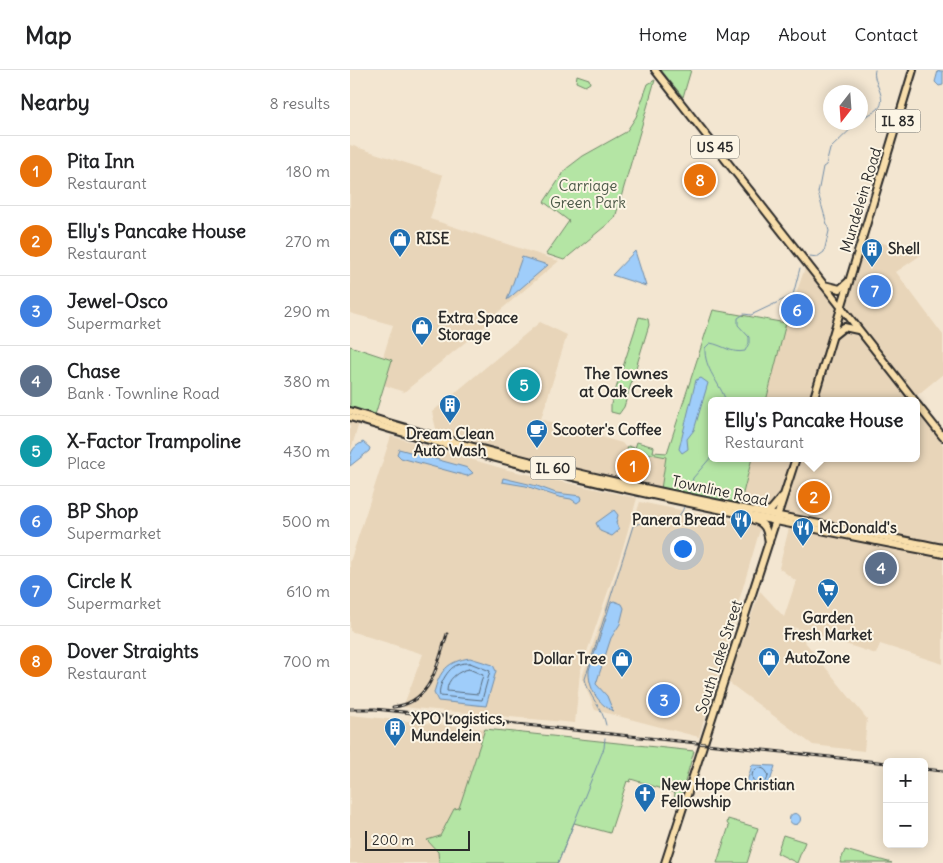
<!DOCTYPE html>
<html lang="en">
<head>
<meta charset="utf-8">
<style>
	:root { --surface:#fff; --page:#f6f6f6; --text:#202124; --muted:#757577; --line:#e0e0e0; --accent:#1f6fb2 }
	body { margin:0; font-family:Delius,sans-serif; background:var(--page); color:var(--text) }
	.controls { position:absolute; right:15px; bottom:15px; display:grid; overflow:hidden; border-radius:8px; box-shadow:0 2px 12px #0003 }
	.controls button { width:45px; height:45px; display:grid; place-items:center; padding:0; border:0; border-bottom:1px solid var(--line); background:var(--surface); color:var(--text); font:25px sans-serif }
	.compass { position:absolute; left:473px; top:15px; width:45px; height:45px; border-radius:50%; background:var(--surface); box-shadow:0 2px 12px #0003; rotate:197deg }
	.scale { position:absolute; left:15px; bottom:12px; width:105px; box-sizing:border-box; padding-left:5px; border:2px solid #2b2b2b; border-top:0; font-size:14px; line-height:18px; white-space:nowrap; color:#2b2b2b; -webkit-text-stroke:4px #fcf5e5; paint-order:stroke }
	.you { position:absolute; left:332px; top:478px; width:18px; height:18px; margin:-12px; border:4px solid #fff; border-radius:50%; background:#1a73e8; box-shadow:0 0 0 8px #1a73e833 }
	.badge { display:grid; place-items:center; width:32px; height:32px; border-radius:50%; background:var(--accent); color:#fff; font-size:16px; font-weight:700 }
	.pin { position:absolute; translate:-50% -50%; border:2px solid #fff; box-shadow:0 1px 5px #0006 }
	.popup { position:absolute; left:358px; top:327px; width:212px; height:65px; box-sizing:border-box; display:grid; place-content:center; border-radius:8px; background:var(--surface); filter:drop-shadow(0 1px 4px #0005); font-size:16px; white-space:nowrap; color:var(--muted) }
	.popup b { font-size:19px; color:var(--text) }
	.popup::after { content:''; position:absolute; left:50%; top:100%; margin-left:-10px; border:10px solid transparent; border-top-color:var(--surface) }
	.list { margin:0; padding:0; list-style:none }
	h2 { display:flex; justify-content:space-between; align-items:center; height:65px; margin:0; padding:0 20px; font-size:21px }
	h2 small { font-size:16px; font-weight:400; color:var(--muted) }
	.list li { display:grid; grid-template-columns:32px 1fr auto; gap:15px; align-items:center; box-sizing:border-box; height:70px; padding:0 20px; border-top:1px solid var(--line) }
	.list b { display:block; font-size:19px; white-space:nowrap }
	.list p { margin:0; font-size:16px; white-space:nowrap; color:var(--muted) }
	.list em { font-size:16px; font-style:normal; color:var(--muted) }
	.map { position:relative; flex:none; width:593px; height:793px; overflow:hidden }
	header { display:flex; align-items:center; gap:30px; box-sizing:border-box; height:70px; padding:0 25px; background:var(--surface); border-bottom:1px solid var(--line) }
	header strong { font-size:24px }
	nav { display:flex; gap:28px; margin-inline-start:auto; font-size:18px }
	main { display:flex }
	aside { flex:1; background:var(--surface) }
	.map>svg:first-child { display:block }
	.built { fill:#e8d5b9 }
	.green { fill:#b4e5a4; stroke:#708868 }
	.water { fill:#9fcdfa; stroke:#718ca7 }
	.lines { fill:none; stroke-linecap:round; stroke-linejoin:round }
	.shore { stroke:#596c7e; stroke-width:1 }
	.stream { stroke:#718ca7; stroke-width:1 }
	.major-casing { stroke:#2b2b2b; stroke-width:10 }
	.major { stroke:#f8deab; stroke-width:6 }
	.rail-casing { stroke:#2b2b2b; stroke-width:3 }
	.rail { stroke:#fcf5e5; stroke-width:1; stroke-dasharray:4; stroke-linecap:butt }
	.labels { text-anchor:middle; stroke-width:4; stroke-linejoin:round; paint-order:stroke }
	.shield { fill:#fcf5e5; stroke:#6a6863; stroke-width:1 }
	.shield-label { font-size:14px; font-weight:bold; fill:#2b2b2b }
	.park-label { font-size:15px; fill:#4d5a49; stroke:#fcf5e5 }
	.street-label { font-size:15px; fill:#2b2b2b; stroke:#fcf5e5 }
	.poi-label { font-size:15px; font-weight:bold; fill:#2b2b2b; stroke:#fcf5e5; text-anchor:start }
	.neighbourhood-label { font-size:16px; font-weight:bold; fill:#2b2b2b; stroke:#fcf5e5 }
</style>
</head>
<body>
<header>
<strong>Map</strong>
<nav><a>Home</a><a>Map</a><a>About</a><a>Contact</a></nav>
</header>
<main>
<aside>
<h2>Nearby<small>8 results</small></h2>
<ul class="list">
<li><span class="badge" style="background:#e8710a">1</span><div><b>Pita Inn</b><p>Restaurant</p></div><em>180 m</em></li>
<li><span class="badge" style="background:#e8710a">2</span><div><b>Elly's Pancake House</b><p>Restaurant</p></div><em>270 m</em></li>
<li><span class="badge" style="background:#3f7fe0">3</span><div><b>Jewel-Osco</b><p>Supermarket</p></div><em>290 m</em></li>
<li><span class="badge" style="background:#5c6f8a">4</span><div><b>Chase</b><p>Bank · Townline Road</p></div><em>380 m</em></li>
<li><span class="badge" style="background:#0f9aa8">5</span><div><b>X-Factor Trampoline</b><p>Place</p></div><em>430 m</em></li>
<li><span class="badge" style="background:#3f7fe0">6</span><div><b>BP Shop</b><p>Supermarket</p></div><em>500 m</em></li>
<li><span class="badge" style="background:#3f7fe0">7</span><div><b>Circle K</b><p>Supermarket</p></div><em>610 m</em></li>
<li><span class="badge" style="background:#e8710a">8</span><div><b>Dover Straights</b><p>Restaurant</p></div><em>700 m</em></li>
</ul>
</aside>
<div class="map">
<svg width="593" height="793" viewBox="0 0 593 793">
	<rect width="100%" height="100%" fill="#f3e6d1"/>
	<filter id="ink" filterUnits="userSpaceOnUse"><feTurbulence type="fractalNoise" baseFrequency=".02" numOctaves="2"/><feDisplacementMap in="SourceGraphic" scale="10" xChannelSelector="R" yChannelSelector="G"/><feConvolveMatrix kernelMatrix="1 2 1 2 8 2 1 2 1" color-interpolation-filters="sRGB"/></filter>
	<g filter="url(#ink)">
		<!-- built -->
		<g class="built">
			<path d="M0 75 93 105 80 149 209 191 147 243 144 249 54 322 34 315 42 290 33 287 43 255 0 243Z"/>
			<path d="M517 168 571 185 546 202 593 265V304L560 331H416L436 253 455 198 493 248Z"/>
			<path d="M190 252 217 265 191 349 272 373 277 379 316 387 311 419 195 394 87 363 82 342Z"/>
			<path d="M567 342 593 375V476L390 435 402 388H566Z"/>
			<path d="M0 350 9 353 0 383Z"/>
			<path d="M41 366 158 400 287 428 272 481 230 602 225 653 53 637 73 584 0 561V492Z"/>
			<path d="M290 432 411 456 349 667 245 640 232 608Z"/>
			<path d="M439 458 593 488V594L530 574 526 584 443 557 517 649 514 681 463 675 378 612 410 521 434 547 446 511 429 498Z"/>
			<path d="M0 645 135 659 109 738 90 766 89 793H0Z"/>
		</g>
		<!-- green -->
		<g class="green">
			<path d="M311 0H341L333 27Z"/>
			<path d="M227 5 239 9 240 13 235 16 226 12Z"/>
			<path d="M305 10 265 148 214 190 196 184 219 151 194 132 216 99 233 86 276 62 286 47 298 14Z"/>
			<path d="M363 240 436 253 416 331H362V388H402L390 435 311 419 316 387 277 379 278 376 285 378 287 372 304 377 303 382 317 383Z"/>
			<path d="M289 247 298 249 299 255 274 337 269 344 261 342V334Z"/>
			<path d="M0 276 42 290 25 345 0 337Z"/>
			<path d="M135 659 344 681 328 736H323L325 723 281 709 280 712 277 711 260 763 224 753 208 793H89L88 782 77 770 90 766 104 739 109 738Z"/>
			<path d="M378 749 408 758 397 793H367L379 756 377 753Z"/>
			<path d="M433 765 455 772 447 793 427 783Z"/>
			<path d="M495 780 542 793H490Z"/>
		</g>
		<!-- water -->
		<g class="water">
			<path d="M588 1H593V15L589 16 585 12Z"/>
			<path d="M285 181 296 216 262 205Z"/>
			<path d="M172 187 198 195 157 230Z"/>
			<path d="M351 308 358 313 344 360 337 369 338 379 332 383 329 379 346 310Z"/>
			<path d="M13 372 20 378 19 381 0 396C0 383 1 378 13 372Z"/>
			<path d="M49 379 118 398 123 403 117 406 51 388 47 384Z"/>
			<path d="M153 408 187 416 206 423 231 426 232 429 227 433 221 429 209 427 176 416 152 412Z"/>
			<path d="M264 440 268 445 266 453 269 460 262 466 250 461 246 453Z"/>
			<path d="M264 531 272 534 274 538 270 554 261 568 246 614 257 626 263 641C248 634 238 618 239 600L261 532Z"/>
			<path d="M120 588 143 595 146 601 136 636 88 631 84 623C89 601 98 591 120 588Z"/>
			<path d="M402 695 425 696 417 721 396 715Z"/>
			<circle cx="445" cy="749" r="5.5"/>
		</g>
		<g class="lines">
			<!-- shore -->
			<g class="shore">
				<path d="M120 593 140 601 132 630 90 626C87 617 98 598 107 595 111 593 116 593 120 593Z"/>
				<path d="M119 599 133 605 128 624 97 621C97 609 108 601 119 599Z"/>
				<circle cx="410" cy="706" r="8"/>
			</g>
			<!-- stream -->
			<g class="stream">
				<path d="M510 50C515 45 523 44 528 39 539 28 521 11 525 0"/>
				<path d="M460 186 467 187 474 182 479 161 468 123 473 97 476 95 480 79 508 52"/>
				<path d="M376 331C370 313 354 299 355 278L360 273C373 275 381 284 395 281L399 273V267L388 255V248L394 244 401 245 443 225 450 198"/>
				<path d="M362 352V358"/>
				<path d="M339 423 343 408 362 386"/>
				<path d="M256 655C253 638 238 626 235 609L283 456C300 446 326 461 334 437"/>
				<path d="M208 793 254 678 255 668"/>
			</g>
			<!-- major casing -->
			<g class="major-casing">
				<g id="major">
					<path d="M305 0 565 331"/>
					<path d="M474 215 490 219 498 212"/>
					<path d="M484 265 494 257 508 260"/>
					<path d="M463 331 563 0"/>
					<path d="M566 333 593 367"/>
					<path d="M0 341C194 403 394 439 593 478"/>
					<path d="M0 347C195 407 393 445 593 484"/>
					<path d="M413 442 421 440 432 427"/>
					<path d="M404 450C416 453 417 461 419 472"/>
					<path d="M315 793 446 388"/>
				</g>
			</g>
			<!-- major -->
			<use href="#major" class="major"/>
			<!-- rail casing -->
			<g class="rail-casing">
				<g id="rail">
					<path d="M43 637C82 633 87 595 97 564"/>
					<path d="M0 639H25L537 693"/>
					<path d="M574 699 593 701"/>
				</g>
			</g>
			<!-- rail -->
			<use href="#rail" class="rail"/>
		</g>
	</g>
	<!-- icons -->
	<defs>
		<g id="shop-pin" transform="scale(1.125)"><path d="M0 17L-7.5 6A9.5 9.5 0 1 1 7.5 6Z" fill="#1f6fb2" stroke="#fcf5e5"/><path d="M-5-2.5h2.3a2.7 3.5 0 0 1 5.4 0H5L5.5 6h-11ZM-1.5-2.5h3a1.5 2.3 0 0 0-3 0Z" fill="#fff"/></g>
		<g id="building-pin" transform="scale(1.125)"><path d="M0 17L-7.5 6A9.5 9.5 0 1 1 7.5 6Z" fill="#1f6fb2" stroke="#fcf5e5"/><path d="M-4-6H4V6H1V3H-1V6H-4ZM-2.5-4.3h1.7v1.8h-1.7ZM.8-4.3h1.7v1.8H.8ZM-2.5-1h1.7V.8h-1.7ZM.8-1h1.7V.8H.8Z" fill="#fff"/></g>
		<g id="cafe-pin" transform="scale(1.125)"><path d="M0 17L-7.5 6A9.5 9.5 0 1 1 7.5 6Z" fill="#1f6fb2" stroke="#fcf5e5"/><path d="M-5.5-4.5H6V0H3Q3 3.5 0 3.5H-2.5Q-5.5 3.5-5.5 0ZM3-3.2v2h1.7v-2ZM-6 4.5H4V6H-6Z" fill="#fff"/></g>
		<g id="restaurant-pin" transform="scale(1.125)"><path d="M0 17L-7.5 6A9.5 9.5 0 1 1 7.5 6Z" fill="#1f6fb2" stroke="#fcf5e5"/><path d="M-5-6h1v4h1v-4h1v4h1v-4h1v5L-1.5 .5V6h-2V.5L-5-1ZM5-6V6H3V1.5H1.5Q1.5-4 5-6Z" fill="#fff"/></g>
		<g id="supermarket-pin" transform="scale(1.125)"><path d="M0 17L-7.5 6A9.5 9.5 0 1 1 7.5 6Z" fill="#1f6fb2" stroke="#fcf5e5"/><path d="M-6-5.5h2.5l.6 2H6L4.5 2H-2.5L-4.4-4H-6ZM-1.5 3.2a1.3 1.3 0 1 0 .1 0ZM3 3.2a1.3 1.3 0 1 0 .1 0Z" fill="#fff"/></g>
		<g id="church-pin" transform="scale(1.125)"><path d="M0 17L-7.5 6A9.5 9.5 0 1 1 7.5 6Z" fill="#1f6fb2" stroke="#fcf5e5"/><path d="M-1.2-6h2.4v3.5h3.3v2.4h-3.3V6h-2.4V-.1h-3.3v-2.4h3.3Z" fill="#fff"/></g>
	</defs>
	<g fill-rule="evenodd">
		<use href="#shop-pin" x="50" y="169"/>
		<use href="#building-pin" x="522" y="179"/>
		<use href="#shop-pin" x="72" y="257"/>
		<use href="#building-pin" x="100" y="335"/>
		<use href="#cafe-pin" x="187" y="360"/>
		<use href="#restaurant-pin" x="391" y="450"/>
		<use href="#restaurant-pin" x="453" y="458"/>
		<use href="#supermarket-pin" x="478" y="519"/>
		<use href="#shop-pin" x="419" y="588"/>
		<use href="#shop-pin" x="272" y="589"/>
		<use href="#building-pin" x="45" y="658"/>
		<use href="#church-pin" x="295" y="724"/>
	</g>
	<g class="labels">
		<!-- shield labels -->
		<g class="shield">
			<rect x="525.5" y="39.5" width="45" height="23" rx="4"/>
			<rect x="341" y="65.5" width="48" height="23" rx="4"/>
			<rect x="180.5" y="386.5" width="45" height="23" rx="4"/>
		</g>
		<g class="shield-label">
			<text x="548" y="56">IL 83</text>
			<text x="365" y="82">US 45</text>
			<text x="203" y="403">IL 60</text>
		</g>
		<!-- park labels -->
		<g class="park-label">
			<text x="238" y="121">Carriage<tspan x="238" dy="17">Green Park</tspan></text>
		</g>
		<!-- street labels -->
		<g class="street-label">
			<text transform="translate(511 130) rotate(-73)" y="5">Mundelein Road</text>
			<text transform="translate(370 421) rotate(12)" y="5">Townline Road</text>
			<text transform="translate(369 587) rotate(-72)" y="5">South Lake Street</text>
		</g>
		<!-- poi labels -->
		<g class="poi-label">
			<text x="66" y="174">RISE</text>
			<text x="538" y="184">Shell</text>
			<text x="88" y="253">Extra Space<tspan x="88" dy="17">Storage</tspan></text>
			<text x="203" y="365">Scooter's Coffee</text>
			<text x="100" y="369" text-anchor="middle">Dream Clean<tspan x="100" dy="17">Auto Wash</tspan></text>
			<text x="375" y="455" text-anchor="end">Panera Bread</text>
			<text x="469" y="463">McDonald's</text>
			<text x="478" y="553" text-anchor="middle">Garden<tspan x="478" dy="17">Fresh Market</tspan></text>
			<text x="435" y="593">AutoZone</text>
			<text x="256" y="594" text-anchor="end">Dollar Tree</text>
			<text x="61" y="654">XPO Logistics,<tspan x="61" dy="17">Mundelein</tspan></text>
			<text x="311" y="720">New Hope Christian<tspan x="311" dy="17">Fellowship</tspan></text>
		</g>
		<!-- neighbourhood labels -->
		<g class="neighbourhood-label">
			<text x="276" y="309">The Townes<tspan x="276" dy="18">at Oak Creek</tspan></text>
		</g>
	</g>
</svg>
<div class="controls">
<button>+</button>
<button>−</button>
</div>
<svg class="compass" viewBox="-18 -18 36 36"><path d="M0-13l5 13h-10z" fill="#e53935"/><path d="M0 13l5-13h-10z" fill="#757577"/></svg>
<div class="scale">200 m</div>
<div class="you"></div>
<div class="pin badge" style="left:283px;top:396px;background:#e8710a">1</div>
<div class="pin badge" style="left:464px;top:427px;background:#e8710a">2</div>
<div class="popup"><b>Elly's Pancake House</b>Restaurant</div>
<div class="pin badge" style="left:314px;top:630px;background:#3f7fe0">3</div>
<div class="pin badge" style="left:531px;top:498px;background:#5c6f8a">4</div>
<div class="pin badge" style="left:174px;top:315px;background:#0f9aa8">5</div>
<div class="pin badge" style="left:447px;top:240px;background:#3f7fe0">6</div>
<div class="pin badge" style="left:525px;top:221px;background:#3f7fe0">7</div>
<div class="pin badge" style="left:350px;top:110px;background:#e8710a">8</div>
</div>
</main>
</body>
</html>
